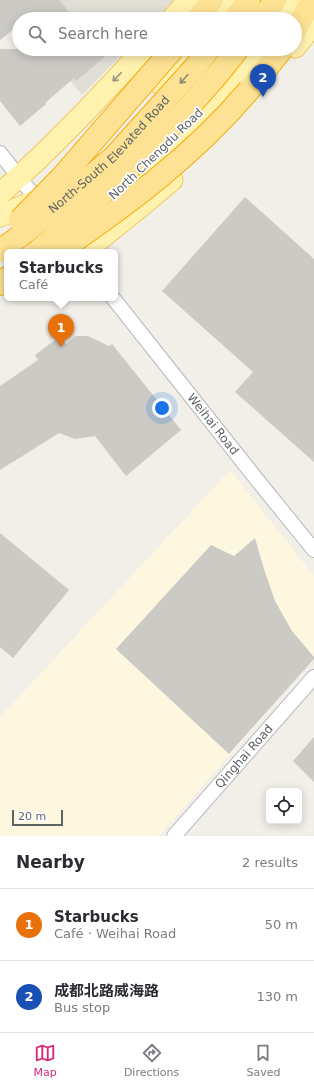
<!DOCTYPE html>
<html lang="en">
<head>
<meta charset="utf-8">
<style>
	:root { --surface:#fff; --page:#f7f7f7; --text:#2b2b33; --muted:#7c7c81; --line:#e1e1e2; --accent:#db2777 }
	body { margin:0; font-family:"DejaVu Sans","Noto Sans SC",sans-serif; background:var(--page); color:var(--text) }
	.controls { position:absolute; right:12px; bottom:12px; display:grid; overflow:hidden; border-radius:6px; box-shadow:0 2px 10px #0003 }
	.controls button { width:36px; height:36px; display:grid; place-items:center; padding:0; border:0; border-bottom:1px solid var(--line); background:var(--surface); color:var(--text); font:20px sans-serif }
	.scale { position:absolute; left:12px; bottom:10px; width:51px; box-sizing:border-box; padding-left:4px; border:2px solid #5f6368; border-top:0; font-size:11px; line-height:14px; white-space:nowrap; color:#5f6368; -webkit-text-stroke:3px #fff; paint-order:stroke }
	.you { position:absolute; left:162px; top:408px; width:14px; height:14px; margin:-10px; border:3px solid #fff; border-radius:50%; background:#1a73e8; box-shadow:0 0 0 6px #1a73e833 }
	.badge { display:grid; place-items:center; width:26px; height:26px; border-radius:50%; background:var(--accent); color:#fff; font-size:13px; font-weight:700 }
	.pin { position:absolute; translate:-50% -33px; filter:drop-shadow(0 1px 2px #0008) }
	.pin::after { content:''; position:absolute; top:21px; width:14px; height:12px; background:inherit; clip-path:polygon(0 0,100% 0,50% 100%) }
	.popup { position:absolute; left:4px; top:249px; width:114px; height:52px; box-sizing:border-box; display:grid; place-content:center; border-radius:6px; background:var(--surface); filter:drop-shadow(0 1px 3px #0005); font-size:13px; white-space:nowrap; color:var(--muted) }
	.popup b { font-size:15px; color:var(--text) }
	.popup::after { content:''; position:absolute; left:50%; top:100%; margin-left:-8px; border:8px solid transparent; border-top-color:var(--surface) }
	.list { margin:0; padding:0; list-style:none }
	h2 { display:flex; justify-content:space-between; align-items:center; height:52px; margin:0; padding:0 16px; font-size:17px }
	h2 small { font-size:13px; font-weight:400; color:var(--muted) }
	.list li { display:grid; grid-template-columns:26px 1fr auto; gap:12px; align-items:center; box-sizing:border-box; height:72px; padding:0 16px; border-top:1px solid var(--line) }
	.list b { display:block; font-size:15px; white-space:nowrap }
	.list p { margin:0; font-size:13px; white-space:nowrap; color:var(--muted) }
	.list em { font-size:13px; font-style:normal; color:var(--muted) }
	.icon { flex:none; width:22px; height:22px; fill:none; stroke:currentColor; stroke-width:2; stroke-linecap:round; stroke-linejoin:round }
	.map { position:relative; flex:none; width:314px; height:836px; overflow:hidden }
	.search { position:absolute; background:var(--surface); box-shadow:0 2px 10px #0003; left:12px; right:12px; top:12px; height:44px; display:flex; align-items:center; gap:10px; box-sizing:border-box; padding:0 14px; border-radius:22px; color:var(--muted); font-size:15px }
	.sheet { height:196px; background:var(--surface) }
	nav { display:flex; justify-content:space-around; align-items:center; box-sizing:border-box; height:56px; border-top:1px solid var(--line); background:var(--surface); font-size:11px; color:var(--muted) }
	nav a { display:grid; justify-items:center; gap:2px }
	nav .on { color:var(--accent) }
	.map>svg:first-child { display:block }
	.commercial { fill:#fef7e0 }
	.education { fill:#e1ded6 }
	.building { fill:#cccac5 }
	.lines { fill:none; stroke-linecap:round; stroke-linejoin:round }
	.street-casing { stroke:#b5b8bc; stroke-width:16 }
	.primary-casing { stroke:#f2c960; stroke-width:23 }
	.highway-casing { stroke:#f9ab00; stroke-width:24 }
	.street { stroke:#fff; stroke-width:14 }
	.primary { stroke:#fff2af; stroke-width:21 }
	.highway { stroke:#fde293; stroke-width:22 }
	.highway-bridge-casing { stroke:#f9ab00; stroke-width:24; stroke-linecap:butt }
	.highway-bridge { stroke:#fde293; stroke-width:22 }
	.oneway { stroke:#979581 }
	.oneway2 { stroke:#8e8975 }
	.labels { text-anchor:middle; stroke-width:3.5; stroke-linejoin:round; paint-order:stroke }
	.street-label { font-size:12px; fill:#5f6368; stroke:#fff }
</style>
</head>
<body>
<div class="map">
<svg width="314" height="836" viewBox="0 0 314 836">
	<rect width="100%" height="100%" fill="#f1efe8"/>
	<!-- commercial -->
	<path class="commercial" d="M230 470 314 576V659L159 836H0V717Z"/>
	<!-- education -->
	<g class="education">
		<path d="M48 0H174L155 19H25Z"/>
		<path d="M44 49H127L82 95Z"/>
	</g>
	<!-- building -->
	<g class="building">
		<path d="M0 0H59L75 19H19V25L0 40Z"/>
		<path d="M0 49H114L76 81 74 78 45 103 46 104 20 126 0 101Z"/>
		<path d="M245 197 314 259V462L235 392 253 372 162 291Z"/>
		<path d="M76 336H88L109 346 112 344 181 430 126 476 95 436 75 439 59 433 0 470V386L38 360 35 355 59 337 66 344Z"/>
		<path d="M0 533 69 590 13 658 0 647Z"/>
		<path d="M255 538 264 569 275 601 292 631 314 657V659L229 754 116 649 211 545 234 556Z"/>
		<path d="M314 737V782L293 761Z"/>
	</g>
	<g class="lines">
		<!-- street casing -->
		<g class="street-casing">
			<g id="street">
				<path d="M0 153 42 206"/>
				<path id="s1" d="M113 298 262 486 314 550"/>
				<path id="s2" d="M174 836 314 677"/>
			</g>
		</g>
		<!-- primary casing -->
		<g class="primary-casing">
			<g id="primary">
				<path d="M172 19 189 0"/>
				<path d="M215 19 232 0"/>
				<path d="M282 19 297 0"/>
				<path d="M295 47 314 24"/>
				<path d="M157 82 189 49"/>
				<path d="M137 175 183 132 257 49"/>
				<path d="M118 192 154 176"/>
				<path d="M0 194C51 149 98 99 144 49"/>
				<path d="M0 216 37 200 41 196"/>
				<path d="M84 252 141 206 172 180"/>
			</g>
		</g>
		<!-- highway casing -->
		<g class="highway-casing">
			<g id="highway">
				<path d="M198 19 212 0"/>
				<path d="M234 19 249 0"/>
				<path d="M262 19 275 0"/>
				<path d="M295 30 313 0"/>
				<path d="M249 90 282 49"/>
				<path d="M0 284 7 278"/>
			</g>
		</g>
		<!-- street -->
		<use href="#street" class="street"/>
		<!-- primary -->
		<use href="#primary" class="primary"/>
		<!-- highway -->
		<use href="#highway" class="highway"/>
		<!-- highway-bridge casing -->
		<g class="highway-bridge-casing">
			<g id="highway-bridge">
				<path d="M20 220 61 178 173 49"/>
				<path id="s3" d="M0 251 28 230 114 157 196 66 209 49"/>
				<path d="M37 252C98 198 158 144 211 82 220 72 229 60 238 49"/>
				<path d="M58 252C128 204 194 155 249 90"/>
			</g>
		</g>
		<!-- highway-bridge -->
		<use href="#highway-bridge" class="highway-bridge"/>
	</g>
	<!-- one-way arrows -->
	<defs><path id="oneway-shaft" d="M-6 0H5M1.5-3L5.5 0L1.5 3" fill="none" stroke-width="1.6" stroke-linecap="round" stroke-linejoin="round"/></defs>
	<use class="oneway" href="#oneway-shaft" transform="translate(117 77) rotate(134)"/>
	<use class="oneway2" href="#oneway-shaft" transform="translate(184 79) rotate(132)"/>
	<g class="labels">
		<!-- street labels -->
		<g class="street-label">
			<text dy="4" stroke="none"><textPath href="#s3" startOffset="146">North-South Elevated Road</textPath></text>
			<text transform="translate(156 154) rotate(-44)" y="4">North Chengdu Road</text>
			<text dy="4" stroke="none"><textPath href="#s1" startOffset="161">Weihai Road</textPath></text>
			<text dy="4" stroke="none"><textPath href="#s2" startOffset="106">Qinghai Road</textPath></text>
		</g>
	</g>
</svg>
<div class="controls">
<button><svg class="icon" aria-label="locate" viewBox="0 0 24 24"><circle cx="12" cy="12" r="6"/><path d="M12 2v4M12 18v4M2 12h4M18 12h4"/></svg></button>
</div>
<div class="scale">20 m</div>
<div class="you"></div>
<div class="pin badge" style="left:61px;top:347px;background:#e8710a">1</div>
<div class="popup"><b>Starbucks</b>Café</div>
<div class="pin badge" style="left:263px;top:97px;background:#1a4fb4">2</div>
<div class="search"><svg class="icon" aria-label="search" viewBox="0 0 24 24"><circle cx="10" cy="10" r="6"/><path d="M15 15l6 6"/></svg>Search here</div>
</div>
<section class="sheet">
<h2>Nearby<small>2 results</small></h2>
<ul class="list">
<li><span class="badge" style="background:#e8710a">1</span><div><b>Starbucks</b><p>Café · Weihai Road</p></div><em>50 m</em></li>
<li><span class="badge" style="background:#1a4fb4">2</span><div><b>成都北路威海路</b><p>Bus stop</p></div><em>130 m</em></li>
</ul>
</section>
<nav>
<a class="on"><svg class="icon" aria-label="map" viewBox="0 0 24 24"><path d="M3 6l6-2 6 2 6-2v14l-6 2-6-2-6 2zM9 4v14M15 6v14"/></svg>Map</a>
<a><svg class="icon" aria-label="directions" viewBox="0 0 24 24"><path d="M12 3l9 9-9 9-9-9zM9 14v-3h6M13 9l2 2-2 2"/></svg>Directions</a>
<a><svg class="icon" aria-label="saved" viewBox="0 0 24 24"><path d="M7 4h10v16l-5-4-5 4z"/></svg>Saved</a>
</nav>
</body>
</html>
